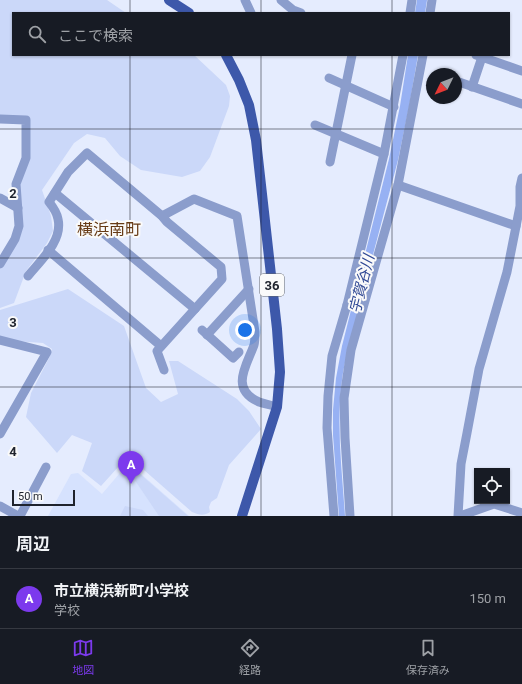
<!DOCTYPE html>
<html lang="ja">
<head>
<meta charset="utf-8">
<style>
	:root { --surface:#171b24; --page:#20242c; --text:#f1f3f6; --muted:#9ea1a6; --line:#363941; --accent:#7c3aed }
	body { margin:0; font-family:Roboto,"Noto Sans JP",sans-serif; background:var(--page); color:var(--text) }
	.controls { position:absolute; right:12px; bottom:12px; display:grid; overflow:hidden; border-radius:0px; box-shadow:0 1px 3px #0004 }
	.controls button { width:36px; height:36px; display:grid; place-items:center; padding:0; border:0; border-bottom:1px solid var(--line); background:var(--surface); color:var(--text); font:20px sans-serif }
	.compass { position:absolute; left:426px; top:68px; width:36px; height:36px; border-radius:50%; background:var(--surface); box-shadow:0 1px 3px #0004; rotate:227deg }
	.scale { position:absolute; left:12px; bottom:10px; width:63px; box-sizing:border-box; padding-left:4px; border:2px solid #1f232d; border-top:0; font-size:11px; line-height:14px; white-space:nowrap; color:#1f232d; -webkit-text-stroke:3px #fafafa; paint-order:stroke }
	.you { position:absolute; left:245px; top:330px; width:14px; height:14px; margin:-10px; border:3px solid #fff; border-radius:50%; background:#1a73e8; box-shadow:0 0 0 6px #1a73e833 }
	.badge { display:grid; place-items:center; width:26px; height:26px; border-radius:50%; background:var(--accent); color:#fff; font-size:13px; font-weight:700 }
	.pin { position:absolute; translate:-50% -33px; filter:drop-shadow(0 1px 2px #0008) }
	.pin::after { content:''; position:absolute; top:21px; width:14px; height:12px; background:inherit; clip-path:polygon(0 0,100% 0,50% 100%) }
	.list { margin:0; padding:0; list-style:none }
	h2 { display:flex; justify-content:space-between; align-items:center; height:52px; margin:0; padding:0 16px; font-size:17px }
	h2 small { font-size:13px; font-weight:400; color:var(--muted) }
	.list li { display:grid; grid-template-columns:26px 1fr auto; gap:12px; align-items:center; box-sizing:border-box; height:60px; padding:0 16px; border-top:1px solid var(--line) }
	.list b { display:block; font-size:15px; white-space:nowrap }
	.list p { margin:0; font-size:13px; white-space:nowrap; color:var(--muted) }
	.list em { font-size:13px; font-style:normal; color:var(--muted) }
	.icon { flex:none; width:22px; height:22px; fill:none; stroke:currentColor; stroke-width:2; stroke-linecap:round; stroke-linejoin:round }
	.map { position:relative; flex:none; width:522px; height:516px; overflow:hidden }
	.search { position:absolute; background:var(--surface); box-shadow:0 1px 3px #0004; left:12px; right:12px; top:12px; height:44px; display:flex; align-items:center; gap:10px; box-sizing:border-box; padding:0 14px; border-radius:0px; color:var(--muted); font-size:15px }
	.sheet { height:112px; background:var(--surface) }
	nav { display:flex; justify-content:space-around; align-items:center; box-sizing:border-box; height:56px; border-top:1px solid var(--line); background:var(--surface); font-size:11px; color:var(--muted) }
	nav a { display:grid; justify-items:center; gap:2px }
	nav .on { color:var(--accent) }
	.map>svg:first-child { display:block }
	.built { fill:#d6e2fe }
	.green { fill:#cbd8f9 }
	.water { fill:#97b1f3 }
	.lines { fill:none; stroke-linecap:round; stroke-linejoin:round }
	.street { stroke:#8b9dcc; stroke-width:9 }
	.primary { stroke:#3d58aa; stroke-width:10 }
	.grid { fill:none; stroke:#1f232d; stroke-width:1; stroke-opacity:0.55 }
	.labels { text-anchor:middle; stroke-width:4; stroke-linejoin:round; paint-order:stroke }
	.shield { fill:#fafafa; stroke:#61646a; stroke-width:1 }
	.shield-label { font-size:13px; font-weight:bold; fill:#1f232d }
	.water-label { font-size:15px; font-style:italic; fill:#304995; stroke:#fafafa }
	.quarter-label { font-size:16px; fill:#673b16; stroke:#fafafa }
	.grid-label { font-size:13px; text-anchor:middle; font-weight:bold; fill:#1f232d; stroke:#fafafa; stroke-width:4; stroke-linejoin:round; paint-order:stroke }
</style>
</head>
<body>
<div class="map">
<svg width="522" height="516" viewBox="0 0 522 516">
	<rect width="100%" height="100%" fill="#e5ecfe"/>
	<!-- built -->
	<path class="built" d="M132 466 189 516H48L71 474 78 473 102 494 125 467Z"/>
	<!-- green -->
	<g class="green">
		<path d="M0 0H107L126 13H13V55H194L226 85 230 96 229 106 210 157 200 171 182 177 141 170 120 156 105 138 87 134 74 143 42 190 51 216 53 231 47 243 26 271 14 303 0 308V269L17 240 18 184 29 118 0 117Z"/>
		<path d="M68 289 124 326 146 388 161 402 178 394 169 361H178L237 399 249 411 261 429 229 465 217 498 211 502 209 507 210 512C204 516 199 515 192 512L128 456 101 486 82 471 92 443 72 435 57 453 26 417 31 393 49 358 52 349 43 343 0 340V310Z"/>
		<path d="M126 467H132L188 516H159Z"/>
		<path d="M125 506 143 510 148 516H120Z"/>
	</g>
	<!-- water -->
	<g class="water">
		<path d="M417 0H427L425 13H415Z"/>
		<path d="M408 55H418L409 107 398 160 348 349C346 359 343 370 342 380 336 425 342 471 345 516H339L333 435V410L336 378 342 346 389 159 400 106Z"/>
	</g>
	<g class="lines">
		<!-- street -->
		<g class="street">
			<path d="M245 0 251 13"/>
			<path d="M281 0 293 10 301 13"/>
			<path d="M410 13 412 0"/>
			<path d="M430 13 432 0"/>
			<path d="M476 55 522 71"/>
			<path d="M329 78 394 107"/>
			<path d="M459 82 522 104"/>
			<path d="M472 87 482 57"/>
			<path d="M0 119 26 120V158L16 184 19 226 15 239 0 264"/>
			<path d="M315 125 384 154"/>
			<path d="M330 162 352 55"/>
			<path d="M398 185 516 226"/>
			<path d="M55 193 195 309"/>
			<path d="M0 198 18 208"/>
			<path d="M162 216 194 199 237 216 255 332C255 336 255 341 254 345 247 365 229 389 259 402 265 404 271 405 277 407"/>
			<path d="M48 250 161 346"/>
			<path d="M28 276C40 261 63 241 58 219 57 213 53 207 49 202L68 172 87 153 162 216 167 222 221 267 222 279 157 351 164 370"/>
			<path d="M362 309 347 305 384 154 403 55"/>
			<path d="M202 330 233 358 239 352"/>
			<path d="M207 335 249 289"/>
			<path d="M0 340 47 352 0 434"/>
			<path d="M0 506 18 516"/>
			<path d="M20 516 46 467"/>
			<path d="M334 516 327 428 328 396 332 356 347 305"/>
			<path d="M350 516 345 438 344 398 351 350 398 185 423 55"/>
			<path d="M458 516 461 464 467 433 479 369 507 272 520 206V187L522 178"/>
			<path d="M460 516 494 504 522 513"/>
		</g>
		<!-- primary -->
		<g class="primary">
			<path d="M169 0 189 13"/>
			<path d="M226 55 239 80 249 105 256 140 277 329 280 372 277 407 242 516"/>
		</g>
	</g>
	<!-- grid -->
	<path class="grid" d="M130 0V13M261 0V13M392 0V13M130 55V516M261 55V516M392 55V516M0 129H522M0 258H522M0 387H522"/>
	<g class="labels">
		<!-- shield labels -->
		<rect class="shield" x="260" y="274" width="24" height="22" rx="3"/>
		<g class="shield-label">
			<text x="272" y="290">36</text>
		</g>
		<!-- water labels -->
		<g class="water-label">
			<text transform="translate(362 284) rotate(-76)" y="5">宇賀谷川</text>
		</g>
		<!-- quarter labels -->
		<g class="quarter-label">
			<text x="109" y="235">横浜南町</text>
		</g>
	</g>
	<g class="grid-label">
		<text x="13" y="198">2</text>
		<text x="13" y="327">3</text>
		<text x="13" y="456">4</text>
	</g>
</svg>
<div class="controls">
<button><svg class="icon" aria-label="locate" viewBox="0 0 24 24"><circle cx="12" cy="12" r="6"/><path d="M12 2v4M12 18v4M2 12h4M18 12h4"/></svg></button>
</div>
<svg class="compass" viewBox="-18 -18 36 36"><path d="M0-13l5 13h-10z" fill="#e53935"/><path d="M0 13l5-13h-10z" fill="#9ea1a6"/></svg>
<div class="scale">50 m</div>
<div class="you"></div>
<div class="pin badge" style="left:131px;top:484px">A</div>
<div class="search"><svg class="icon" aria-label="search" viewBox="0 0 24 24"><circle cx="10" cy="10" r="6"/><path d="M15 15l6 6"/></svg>ここで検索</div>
</div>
<section class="sheet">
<h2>周辺<small></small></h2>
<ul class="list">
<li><span class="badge">A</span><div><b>市立横浜新町小学校</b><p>学校</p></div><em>150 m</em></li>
</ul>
</section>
<nav>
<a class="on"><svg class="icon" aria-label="map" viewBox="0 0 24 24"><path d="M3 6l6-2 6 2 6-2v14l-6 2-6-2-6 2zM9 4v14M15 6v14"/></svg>地図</a>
<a><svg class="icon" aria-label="directions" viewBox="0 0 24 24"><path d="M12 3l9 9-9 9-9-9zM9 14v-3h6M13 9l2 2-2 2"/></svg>経路</a>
<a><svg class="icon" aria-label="saved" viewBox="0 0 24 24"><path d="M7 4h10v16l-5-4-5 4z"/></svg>保存済み</a>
</nav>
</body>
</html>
